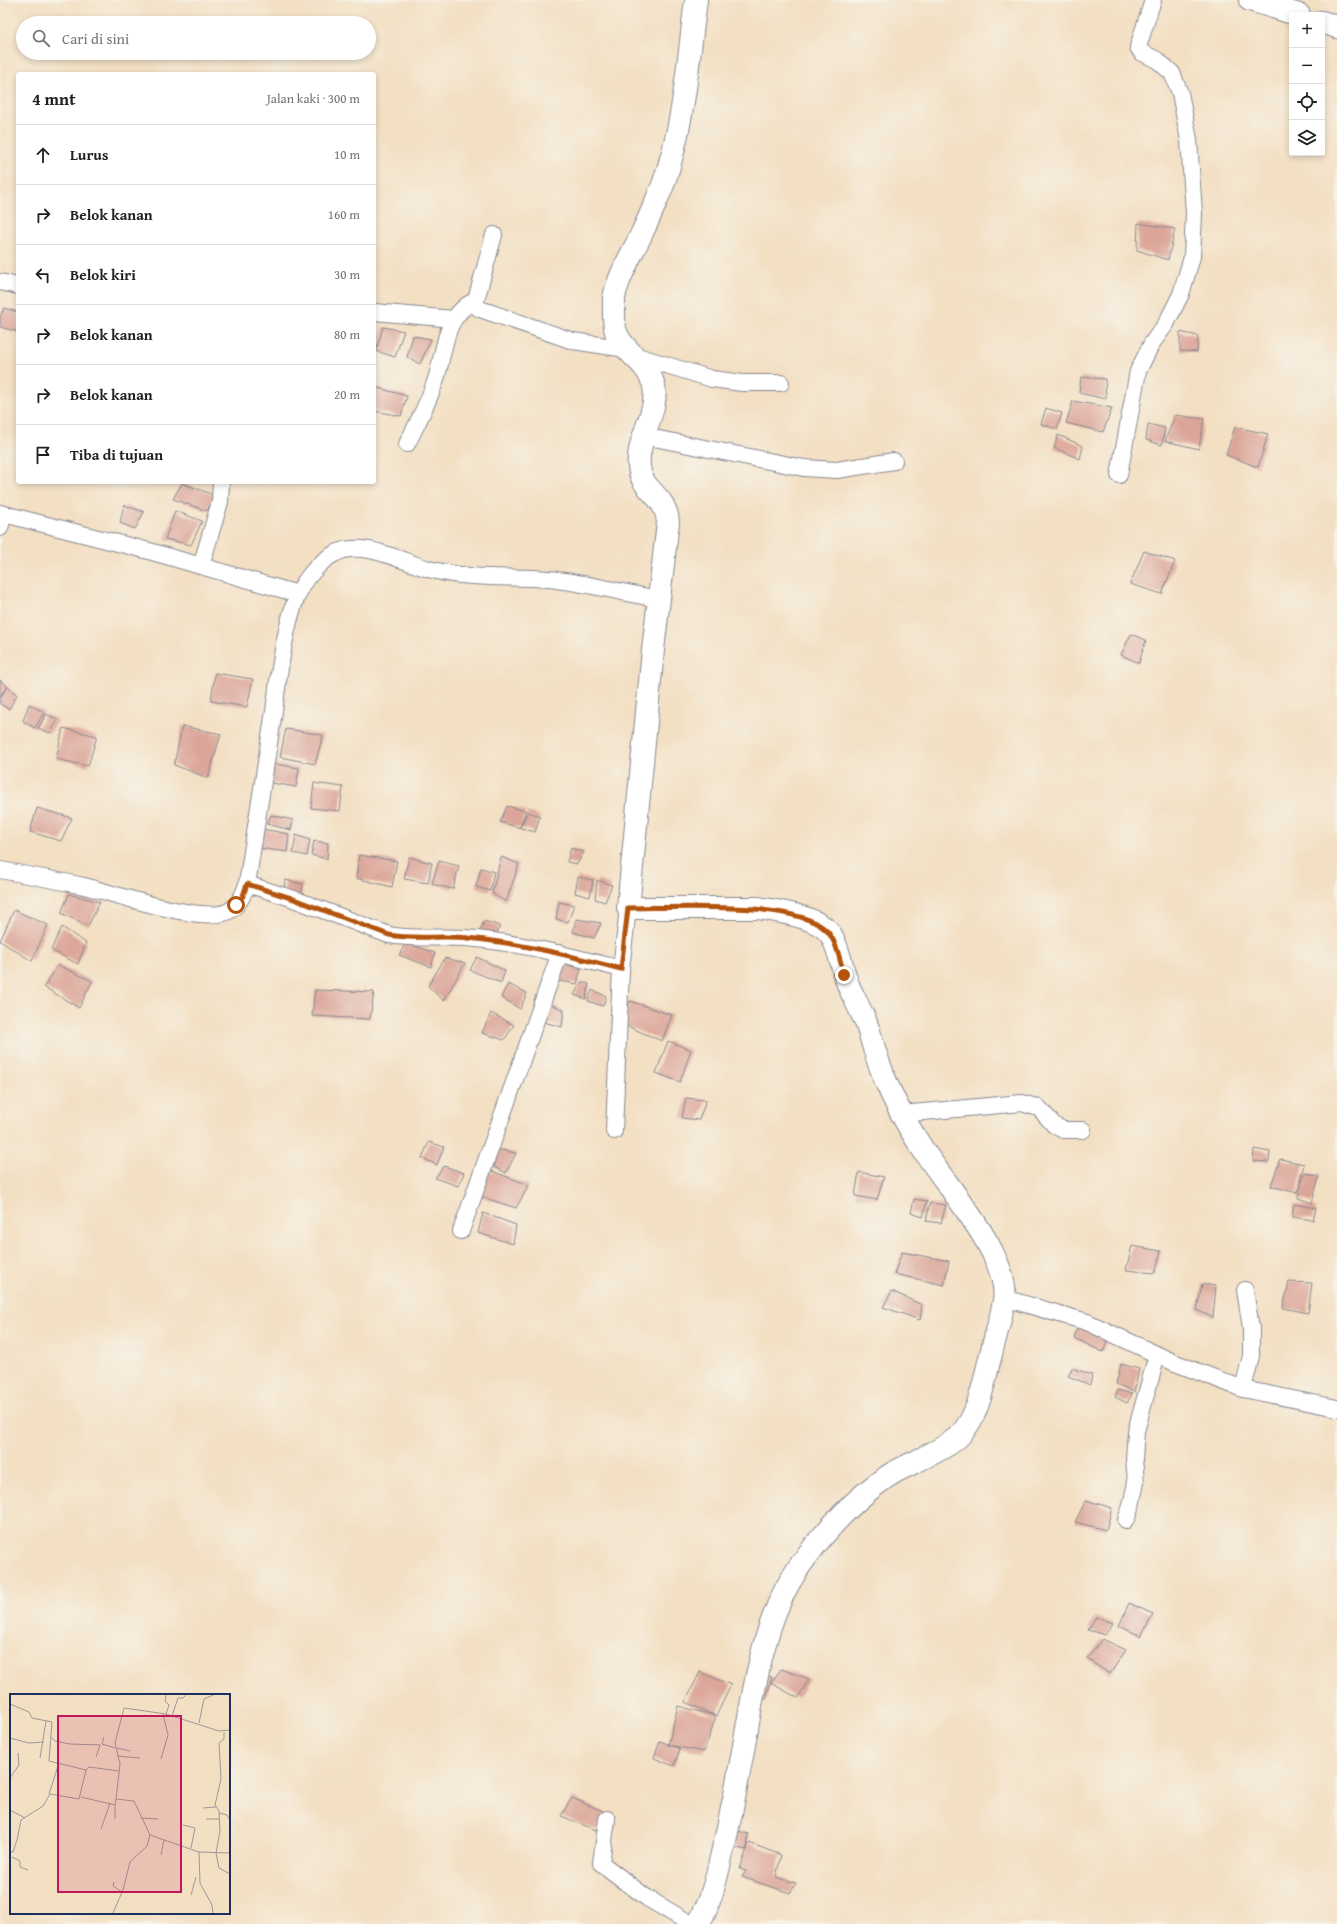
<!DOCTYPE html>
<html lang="id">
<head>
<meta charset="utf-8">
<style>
	:root { --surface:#fff; --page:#f2f2f2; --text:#202124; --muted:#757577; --line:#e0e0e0 }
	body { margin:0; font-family:"Gentium Book Plus",serif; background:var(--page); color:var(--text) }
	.controls { position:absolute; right:12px; top:12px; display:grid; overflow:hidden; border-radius:4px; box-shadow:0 2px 6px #0003 }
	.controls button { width:36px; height:36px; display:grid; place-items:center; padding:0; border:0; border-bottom:1px solid var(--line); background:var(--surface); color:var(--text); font:20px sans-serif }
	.stop { position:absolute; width:12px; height:12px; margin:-9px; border:3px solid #b45309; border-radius:50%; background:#fff }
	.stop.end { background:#b45309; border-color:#fff; box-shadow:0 1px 4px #0008 }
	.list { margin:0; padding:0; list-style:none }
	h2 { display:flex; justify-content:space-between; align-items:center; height:52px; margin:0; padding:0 16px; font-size:17px }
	h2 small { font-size:13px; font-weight:400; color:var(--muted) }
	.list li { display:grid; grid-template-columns:26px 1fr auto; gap:12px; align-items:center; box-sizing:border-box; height:60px; padding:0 16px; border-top:1px solid var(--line) }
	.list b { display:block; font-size:15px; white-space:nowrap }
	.list em { font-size:13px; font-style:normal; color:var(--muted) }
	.icon { flex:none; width:22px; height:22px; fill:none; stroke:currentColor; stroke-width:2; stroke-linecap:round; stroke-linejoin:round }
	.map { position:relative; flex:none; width:1337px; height:1924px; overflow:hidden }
	.search { position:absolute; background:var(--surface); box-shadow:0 2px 6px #0003; left:16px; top:16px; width:360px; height:44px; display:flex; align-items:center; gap:10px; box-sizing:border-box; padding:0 14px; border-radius:22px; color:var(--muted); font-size:15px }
	.panel { position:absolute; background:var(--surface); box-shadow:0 2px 6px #0003; left:16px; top:72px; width:360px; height:412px; border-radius:4px }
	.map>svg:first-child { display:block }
	.building { fill:#dca599 }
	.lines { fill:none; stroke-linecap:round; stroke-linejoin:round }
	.street-casing { stroke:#878790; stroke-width:18 }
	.secondary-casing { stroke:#878790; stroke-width:24 }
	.street { stroke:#fff; stroke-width:16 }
	.secondary { stroke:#fff; stroke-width:22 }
	.route { stroke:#b45309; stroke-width:5 }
	.inset-road { fill:none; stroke:#9d999a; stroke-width:1 }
	.view { fill:#c2185b; fill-opacity:0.15; stroke:#c2185b; stroke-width:2 }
	.inset-edge { fill:none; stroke:#1b2f5e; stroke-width:2 }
</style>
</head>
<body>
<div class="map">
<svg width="1337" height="1924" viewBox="0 0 1337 1924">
	<rect width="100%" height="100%" fill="#f7f3e8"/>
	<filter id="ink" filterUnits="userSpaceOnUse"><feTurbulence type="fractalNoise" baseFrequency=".025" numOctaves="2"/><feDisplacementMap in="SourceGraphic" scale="8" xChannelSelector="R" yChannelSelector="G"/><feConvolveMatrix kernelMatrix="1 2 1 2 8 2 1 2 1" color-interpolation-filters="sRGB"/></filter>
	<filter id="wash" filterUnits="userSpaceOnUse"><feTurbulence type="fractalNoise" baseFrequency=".012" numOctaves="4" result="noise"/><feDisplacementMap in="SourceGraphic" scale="16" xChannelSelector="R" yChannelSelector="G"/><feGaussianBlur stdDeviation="0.9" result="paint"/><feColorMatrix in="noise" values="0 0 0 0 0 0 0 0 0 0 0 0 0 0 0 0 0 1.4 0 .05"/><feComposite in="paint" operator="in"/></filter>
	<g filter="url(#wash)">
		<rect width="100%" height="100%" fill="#f3dfc2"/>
		<g id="blocks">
			<!-- building -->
			<g class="building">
				<path d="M1138 223 1175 229 1168 260 1137 250Z"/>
				<path d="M4 308 18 312V332L0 327V317Z"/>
				<path d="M383 327 404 331 395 357 376 351Z"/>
				<path d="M1180 332 1198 336 1197 352 1180 351Z"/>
				<path d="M413 336 431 339 420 364 407 357Z"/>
				<path d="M1081 377 1105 379 1106 399 1079 393Z"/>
				<path d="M375 387 407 396 401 416 374 411Z"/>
				<path d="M1073 401 1112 408 1103 432 1066 423Z"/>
				<path d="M1046 408 1062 413 1057 429 1041 424Z"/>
				<path d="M1175 415 1204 419 1199 449 1165 441Z"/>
				<path d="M1148 424 1165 428 1162 445 1146 440Z"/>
				<path d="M1235 427 1268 434 1258 467 1226 455Z"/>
				<path d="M1058 435 1083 446 1080 459 1054 448Z"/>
				<path d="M182 483 214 495 207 511 173 499Z"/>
				<path d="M124 505 144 512 135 529 120 523Z"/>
				<path d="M175 511 202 521 191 545 165 539Z"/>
				<path d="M1144 551 1175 561 1162 594 1130 584Z"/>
				<path d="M1131 634 1146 640 1139 663 1121 655Z"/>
				<path d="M215 673 253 679 247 707 211 701Z"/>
				<path d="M0 680 17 695 9 709 0 704V698L7 687 0 696Z"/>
				<path d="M29 704 44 712 35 728 23 721Z"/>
				<path d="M46 714 58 720 50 733 38 728Z"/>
				<path d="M182 726 221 734 208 778 174 765Z"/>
				<path d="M63 728 97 736 88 766 56 759Z"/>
				<path d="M286 729 323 735 315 764 280 757Z"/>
				<path d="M269 763 299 768 296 787 266 782Z"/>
				<path d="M314 783 343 787 340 811 311 808Z"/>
				<path d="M507 806 526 811 520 827 528 812 540 816 535 832 500 822Z"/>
				<path d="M37 808 72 818 61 841 30 832Z"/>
				<path d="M271 815 293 820 291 830 267 824Z"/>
				<path d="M262 829 289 834 287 852 259 848Z"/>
				<path d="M296 835 310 840 307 856 293 853Z"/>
				<path d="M314 841 328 843 327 859 311 855Z"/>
				<path d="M571 848 584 852 577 864 567 862Z"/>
				<path d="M359 855 397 861 392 887 356 878Z"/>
				<path d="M409 857 432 863 428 883 404 879Z"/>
				<path d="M501 857 519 864 506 902 492 893Z"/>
				<path d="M439 861 459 866 453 889 432 884Z"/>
				<path d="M481 868 494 872 490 891 476 887Z"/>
				<path d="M578 877 593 880 590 897 575 893Z"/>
				<path d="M285 880 303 884 301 897 284 893Z"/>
				<path d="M597 880 612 885 605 902 595 899Z"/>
				<path d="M69 894 100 902 88 926 61 913Z"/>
				<path d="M559 902 574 905 568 922 556 919Z"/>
				<path d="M14 910 48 925 32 961 0 941Z"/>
				<path d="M576 919 601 923 594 938 573 932Z"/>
				<path d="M484 921 500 926 495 937 479 934Z"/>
				<path d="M62 927 86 943 78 964 51 950Z"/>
				<path d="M406 943 435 953 431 967 399 955Z"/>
				<path d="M477 957 505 971 501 983 470 970Z"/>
				<path d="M445 958 465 963 444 1001 428 986Z"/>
				<path d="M559 962 581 969 577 984 554 980Z"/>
				<path d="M58 965 92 981 79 1008 44 987Z"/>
				<path d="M581 982 589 984 586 999 574 995Z"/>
				<path d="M508 984 527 993 520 1009 501 997Z"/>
				<path d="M315 990 374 992 370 1019 312 1016Z"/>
				<path d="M592 990 606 996 603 1006 588 1001Z"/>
				<path d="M630 1001 672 1015 662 1041 622 1024Z"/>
				<path d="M546 1002 564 1010 562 1027 540 1021Z"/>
				<path d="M491 1013 514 1025 504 1040 482 1033Z"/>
				<path d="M668 1041 691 1050 680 1082 656 1073Z"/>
				<path d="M686 1098 706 1100 699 1120 682 1118Z"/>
				<path d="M429 1142 444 1147 437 1165 422 1158Z"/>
				<path d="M496 1149 516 1153 506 1173 494 1167Z"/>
				<path d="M1254 1149 1270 1152 1269 1162 1253 1161Z"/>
				<path d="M1280 1159 1304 1164 1297 1193 1271 1186Z"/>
				<path d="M444 1166 464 1173 458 1186 435 1178Z"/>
				<path d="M489 1170 529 1185 516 1208 479 1196Z"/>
				<path d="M859 1172 884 1177 877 1200 855 1196Z"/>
				<path d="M1304 1173 1319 1176 1312 1203 1298 1198Z"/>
				<path d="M914 1199 927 1201 923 1217 911 1213Z"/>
				<path d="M930 1203 946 1205 941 1223 926 1221Z"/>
				<path d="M1294 1204 1316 1208 1313 1220 1292 1217Z"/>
				<path d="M483 1213 516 1225 513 1244 478 1233Z"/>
				<path d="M1132 1246 1161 1251 1155 1273 1126 1270Z"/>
				<path d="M902 1252 949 1261 944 1285 894 1274Z"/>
				<path d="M1289 1282 1312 1283 1308 1313 1283 1308Z"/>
				<path d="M1202 1284 1216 1286 1213 1318 1197 1310Z"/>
				<path d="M892 1291 922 1305 920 1320 883 1307Z"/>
				<path d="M1079 1322 1109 1335 1103 1352 1074 1338Z"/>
				<path d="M1121 1364 1139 1369 1134 1392 1116 1384Z"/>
				<path d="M1072 1368 1092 1375 1090 1385 1068 1376Z"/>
				<path d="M1118 1390 1132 1394 1127 1403 1115 1397Z"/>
				<path d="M1086 1500 1112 1508 1106 1530 1075 1522Z"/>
				<path d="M1129 1603 1153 1614 1141 1636 1119 1626Z"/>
				<path d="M1096 1617 1113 1623 1105 1635 1088 1630Z"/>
				<path d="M1102 1639 1126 1650 1110 1674 1087 1659Z"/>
				<path d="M781 1669 809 1679 798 1698 771 1683Z"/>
				<path d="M700 1672 731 1685 716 1716 685 1702Z"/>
				<path d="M757 1675 772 1677 766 1699 753 1697Z"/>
				<path d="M678 1706 716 1716 704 1752 668 1745Z"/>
				<path d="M660 1741 680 1749 674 1766 654 1758Z"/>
				<path d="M572 1798 605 1812 596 1830 561 1816Z"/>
				<path d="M728 1828 748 1834 747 1850 727 1846Z"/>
				<path d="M749 1843 781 1855 776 1877 796 1883 790 1893 742 1877 746 1871 740 1869Z"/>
			</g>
		</g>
	</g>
	<g filter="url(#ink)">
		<use href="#blocks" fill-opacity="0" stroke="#878790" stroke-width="1"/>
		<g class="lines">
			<!-- street casing -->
			<g class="street-casing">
				<g id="street">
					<path d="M494 235 476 300V306L480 309 573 341 626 349"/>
					<path d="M0 282 18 286"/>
					<path d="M374 312 453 319"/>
					<path d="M634 355 712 379 742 383H781"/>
					<path d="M644 436 804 468 837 470 894 461"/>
					<path d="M407 444C417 424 428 403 435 382 446 351 442 316 476 300"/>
					<path d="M1119 475 1138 371 1152 343 1166 324 1181 294 1192 257 1194 213 1189 140 1180 93 1172 73 1157 60 1141 52 1138 47 1153 0"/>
					<path d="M0 513 149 551 298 594"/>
					<path d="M0 528 4 514"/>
					<path d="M201 566 220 502 221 482"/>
					<path d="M0 870C28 875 56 880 84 886 113 893 204 925 229 911 239 905 244 894 247 884 256 827 265 769 274 711 279 676 284 627 298 594 305 579 319 562 334 554 361 538 402 562 429 569 468 580 508 576 548 579 583 582 623 593 659 599"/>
					<path d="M247 884 291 898 389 935C414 940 440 936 465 938 518 942 570 956 621 969L628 908"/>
					<path d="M901 1114 1022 1103 1039 1108 1054 1125 1063 1130H1083"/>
					<path d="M614 1131 621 969"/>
					<path d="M461 1231 560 953"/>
					<path d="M1004 1298 1087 1322 1173 1362 1243 1389 1337 1408"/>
					<path d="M1243 1389 1251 1356V1328L1245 1290"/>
					<path d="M1126 1520 1131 1506 1136 1482 1134 1459 1136 1431 1157 1355"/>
					<path d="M607 1819 601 1863 647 1898 691 1924"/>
				</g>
			</g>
			<!-- secondary casing -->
			<g class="secondary-casing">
				<g id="secondary">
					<path d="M696 0C688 61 684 126 663 185 656 201 649 219 641 235 633 252 616 280 614 299 614 308 613 323 616 332 622 352 648 361 654 386 659 411 636 440 639 466 641 492 666 494 668 522L653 650 628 908H758C778 911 820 917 831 935 840 950 842 970 849 987 854 998 860 1009 865 1020 871 1035 874 1051 880 1066 890 1095 905 1122 922 1148 945 1185 1011 1256 1004 1301 1001 1319 995 1337 991 1354 984 1380 980 1413 961 1434 948 1449 912 1462 893 1473 855 1496 811 1545 789 1583 767 1622 758 1668 750 1711 742 1757 734 1804 723 1849 717 1875 712 1901 698 1924"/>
					<path d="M1250 0 1299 15"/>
					<path d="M1322 22 1337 27"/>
				</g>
			</g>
			<!-- street -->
			<use href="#street" class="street"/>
			<!-- secondary -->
			<use href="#secondary" class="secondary"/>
		</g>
	</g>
	<g class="lines" filter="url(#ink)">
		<!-- route -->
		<path class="route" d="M236 905 243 896 247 884 291 898 389 935C415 940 442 935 468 938 520 943 571 956 621 969L628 908C672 908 796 900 826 930 837 941 840 961 844 975"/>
	</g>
	<!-- overview -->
	<g transform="translate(10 1694)">
		<rect width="220" height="220" fill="#f3dfc2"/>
		<path class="inset-road" d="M156 1 155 7 159 11 156 20M0 10 19 18 22 24 42 28 39 67 76 76M162 22 168 4H173L176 1M189 29 194 5 203 1M214 38V45L209 49 211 85 205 111 209 117 210 137 206 159 209 174 220 180M41 43 45 47 60 50 90 51M94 43 92 50 105 54M0 44 19 49 34 48M107 54 120 57M107 62 130 64M86 63 90 51M30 64 36 27M151 65 158 41 153 20M0 84 9 71 8 59M39 100 49 69M71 103 105 111 106 105M193 114 206 113M0 116 15 124M209 119 217 121 220 126M131 124 148 125M105 125V111M196 125H209M173 131 185 134 181 154M91 135 100 109M140 141 189 158 220 159M0 158H3L7 146 11 126 33 112 40 100 69 105 76 76 79 73 109 77M189 158 190 189 202 211 203 219M151 161 154 146M2 163 10 167V173L18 176M104 188 103 192 112 198M181 201 186 183M103 219 113 196 120 168 137 152 140 141 124 107 106 105 110 70 105 49 114 14 156 20 209 37 220 36"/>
		<path class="view" d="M48 22H171V198H48Z"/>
		<rect width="220" height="220" class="inset-edge"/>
	</g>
</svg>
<div class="controls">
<button>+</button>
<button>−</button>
<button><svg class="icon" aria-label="locate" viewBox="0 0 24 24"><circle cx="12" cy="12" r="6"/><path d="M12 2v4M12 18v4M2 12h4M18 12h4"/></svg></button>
<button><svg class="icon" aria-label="layers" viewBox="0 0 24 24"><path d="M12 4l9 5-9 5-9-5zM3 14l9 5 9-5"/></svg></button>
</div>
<div class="stop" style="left:236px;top:905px"></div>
<div class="stop end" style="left:844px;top:975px"></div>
<div class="search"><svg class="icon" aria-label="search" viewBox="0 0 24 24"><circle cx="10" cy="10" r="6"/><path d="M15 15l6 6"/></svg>Cari di sini</div>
<section class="panel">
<h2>4 mnt<small>Jalan kaki · 300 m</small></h2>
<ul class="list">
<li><svg class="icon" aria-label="ahead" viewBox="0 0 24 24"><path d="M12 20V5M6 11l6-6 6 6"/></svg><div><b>Lurus</b></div><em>10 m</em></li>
<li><svg class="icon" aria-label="right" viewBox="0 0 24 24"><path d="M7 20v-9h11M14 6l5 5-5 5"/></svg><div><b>Belok kanan</b></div><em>160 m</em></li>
<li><svg class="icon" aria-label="left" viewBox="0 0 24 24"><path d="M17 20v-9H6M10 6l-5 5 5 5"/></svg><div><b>Belok kiri</b></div><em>30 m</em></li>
<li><svg class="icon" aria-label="right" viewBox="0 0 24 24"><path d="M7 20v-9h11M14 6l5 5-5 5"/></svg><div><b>Belok kanan</b></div><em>80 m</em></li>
<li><svg class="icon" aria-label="right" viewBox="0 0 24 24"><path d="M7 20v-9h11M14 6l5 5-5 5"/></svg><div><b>Belok kanan</b></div><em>20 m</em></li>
<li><svg class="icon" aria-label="arrive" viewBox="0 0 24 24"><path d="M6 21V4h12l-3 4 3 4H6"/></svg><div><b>Tiba di tujuan</b></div></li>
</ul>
</section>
</div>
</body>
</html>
